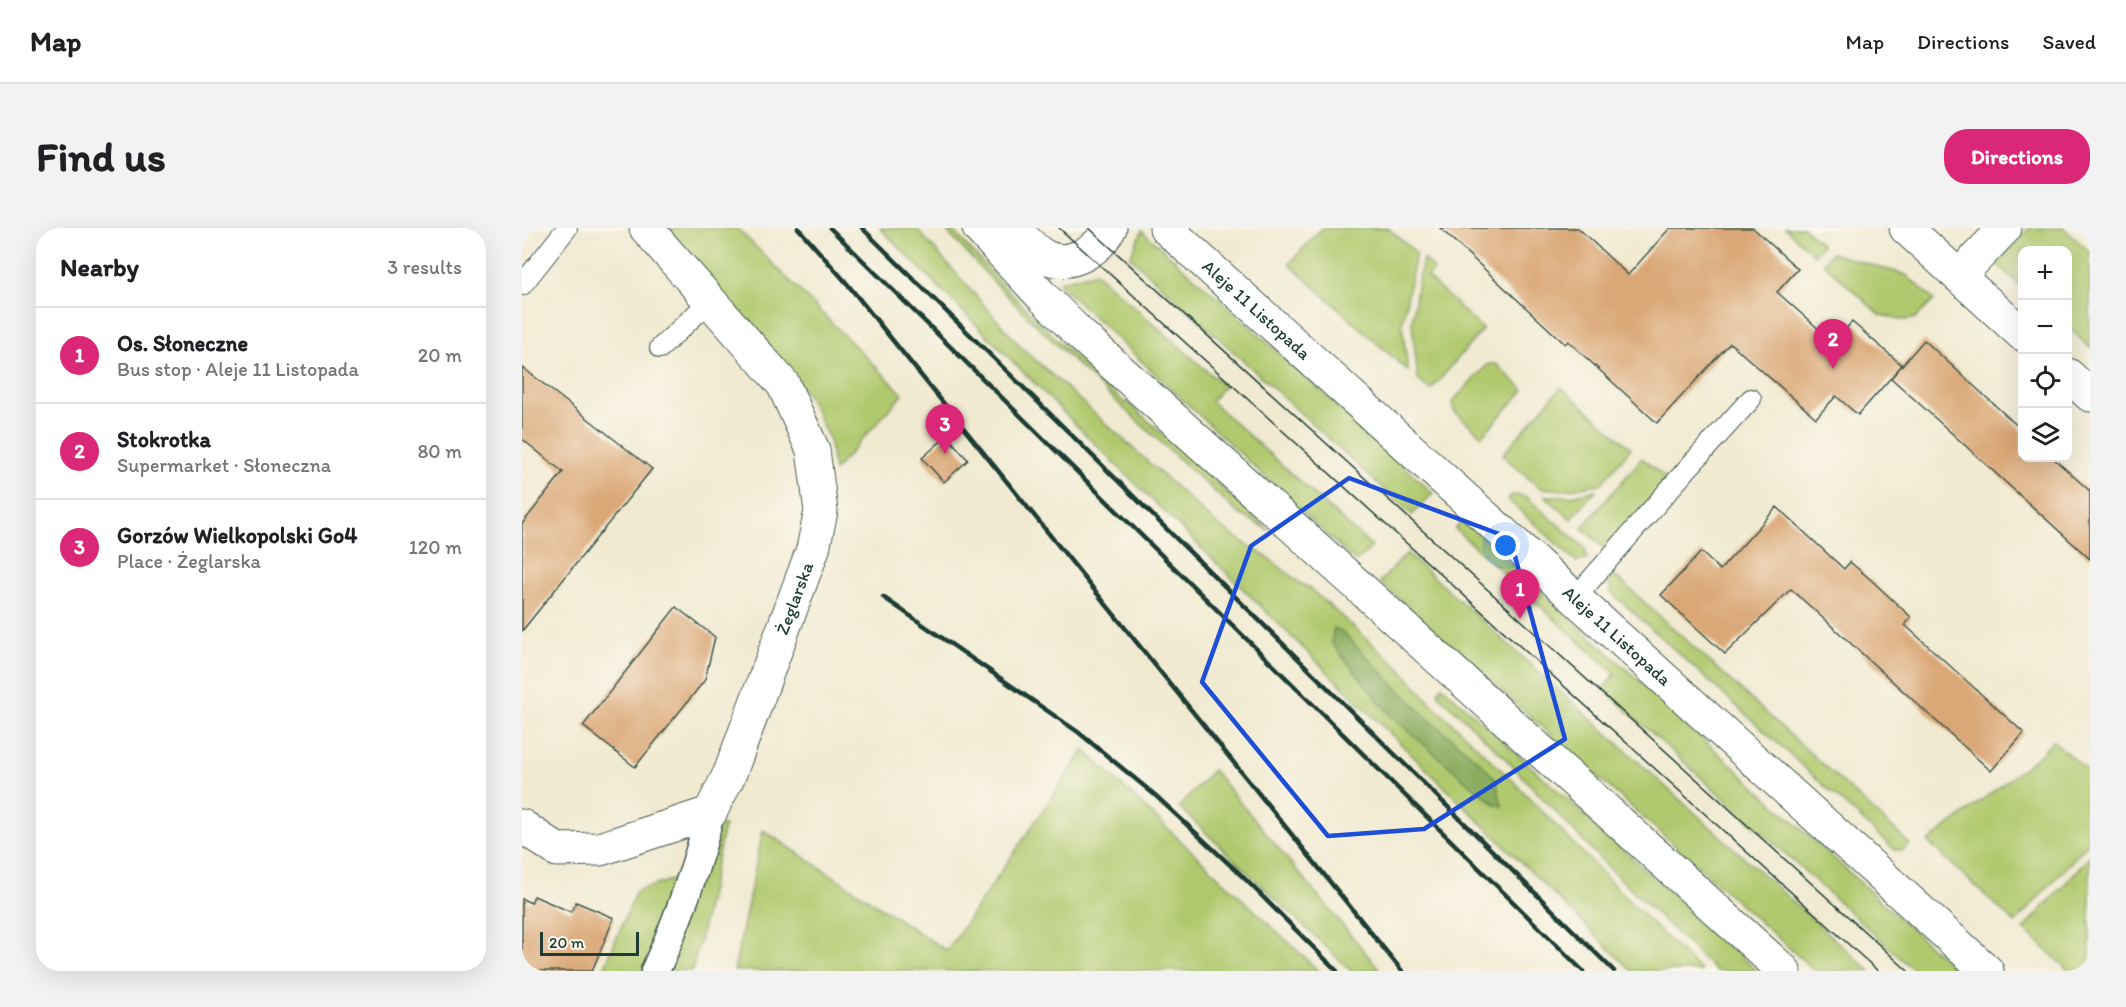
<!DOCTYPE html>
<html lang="en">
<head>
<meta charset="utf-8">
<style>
	:root { --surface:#fff; --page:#f2f2f2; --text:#202124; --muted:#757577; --line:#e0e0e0; --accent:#db2777 }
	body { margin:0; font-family:Itim,sans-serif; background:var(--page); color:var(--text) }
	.controls { position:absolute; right:18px; top:18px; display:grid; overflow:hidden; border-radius:12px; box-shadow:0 6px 24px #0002 }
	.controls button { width:54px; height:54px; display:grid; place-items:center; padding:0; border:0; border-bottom:2px solid var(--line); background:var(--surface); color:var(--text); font:30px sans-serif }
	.scale { position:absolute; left:18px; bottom:15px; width:99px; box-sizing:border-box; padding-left:6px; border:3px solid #1f3d34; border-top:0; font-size:16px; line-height:21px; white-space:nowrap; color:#1f3d34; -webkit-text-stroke:4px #fbf7ec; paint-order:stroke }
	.you { position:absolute; left:984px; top:318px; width:21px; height:21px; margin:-15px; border:4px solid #fff; border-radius:50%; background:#1a73e8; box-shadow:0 0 0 9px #1a73e833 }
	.badge { display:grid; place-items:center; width:39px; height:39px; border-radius:50%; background:var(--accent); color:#fff; font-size:20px; font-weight:700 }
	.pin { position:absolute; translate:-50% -50px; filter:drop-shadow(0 2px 3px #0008) }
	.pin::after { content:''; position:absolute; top:32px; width:21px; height:18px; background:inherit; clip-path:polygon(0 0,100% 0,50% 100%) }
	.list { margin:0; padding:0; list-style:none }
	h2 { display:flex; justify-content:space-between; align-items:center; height:78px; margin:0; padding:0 24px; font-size:26px }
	h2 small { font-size:20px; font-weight:400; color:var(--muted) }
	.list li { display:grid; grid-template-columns:39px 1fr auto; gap:18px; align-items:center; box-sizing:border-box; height:96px; padding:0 24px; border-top:2px solid var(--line) }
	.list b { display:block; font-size:22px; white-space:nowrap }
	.list p { margin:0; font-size:20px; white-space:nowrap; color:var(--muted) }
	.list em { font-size:20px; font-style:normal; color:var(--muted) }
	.icon { flex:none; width:33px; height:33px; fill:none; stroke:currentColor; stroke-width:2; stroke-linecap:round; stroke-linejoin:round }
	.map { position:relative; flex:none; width:1568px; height:743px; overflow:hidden; border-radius:24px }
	header { display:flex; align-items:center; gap:36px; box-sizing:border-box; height:84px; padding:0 30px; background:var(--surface); border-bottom:2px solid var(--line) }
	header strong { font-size:28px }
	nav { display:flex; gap:33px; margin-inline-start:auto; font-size:21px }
	.intro { display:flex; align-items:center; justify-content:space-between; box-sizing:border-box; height:144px; padding:0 36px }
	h1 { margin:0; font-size:42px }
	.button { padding:15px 27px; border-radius:24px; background:var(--accent); color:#fff; font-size:21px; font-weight:700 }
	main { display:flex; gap:36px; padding:0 36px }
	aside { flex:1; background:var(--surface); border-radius:24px; box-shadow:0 6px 24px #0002 }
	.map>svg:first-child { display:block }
	.green { fill:#b1c96e; stroke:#688351; stroke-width:1.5 }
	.forest { fill:#8cad61; stroke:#56754a; stroke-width:1.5 }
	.building { fill:#daa776 }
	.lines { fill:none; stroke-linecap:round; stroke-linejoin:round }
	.service-casing { stroke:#3e574c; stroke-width:22 }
	.pedestrian-casing { stroke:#3e574c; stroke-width:31 }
	.minor-casing { stroke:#3e574c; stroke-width:35 }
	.secondary-casing { stroke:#3e574c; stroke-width:35 }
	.service { stroke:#fff; stroke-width:20 }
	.pedestrian { stroke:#fff; stroke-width:28 }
	.minor { stroke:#fff; stroke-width:33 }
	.secondary { stroke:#fff; stroke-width:33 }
	.tram { stroke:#1f3d34; stroke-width:1.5 }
	.rail { stroke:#1f3d34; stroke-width:4.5 }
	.marked { fill:none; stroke:#1d4ed8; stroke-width:4.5; stroke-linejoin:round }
	.labels { text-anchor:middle; stroke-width:6; stroke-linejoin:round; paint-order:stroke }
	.street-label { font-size:18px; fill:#1f3d34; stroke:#fbf7ec }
</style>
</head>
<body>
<header>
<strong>Map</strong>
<nav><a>Map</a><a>Directions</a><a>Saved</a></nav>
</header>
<div class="intro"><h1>Find us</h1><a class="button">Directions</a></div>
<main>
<aside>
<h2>Nearby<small>3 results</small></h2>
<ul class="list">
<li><span class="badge">1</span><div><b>Os. Słoneczne</b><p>Bus stop · Aleje 11 Listopada</p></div><em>20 m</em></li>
<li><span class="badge">2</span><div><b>Stokrotka</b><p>Supermarket · Słoneczna</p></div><em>80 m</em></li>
<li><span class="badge">3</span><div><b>Gorzów Wielkopolski Go4</b><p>Place · Żeglarska</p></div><em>120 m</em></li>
</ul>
</aside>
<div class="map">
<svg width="1568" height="743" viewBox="0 0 1568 743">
	<rect width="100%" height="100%" fill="#fbf7ec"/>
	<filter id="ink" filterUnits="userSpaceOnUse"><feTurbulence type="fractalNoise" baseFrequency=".0167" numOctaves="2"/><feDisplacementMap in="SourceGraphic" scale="12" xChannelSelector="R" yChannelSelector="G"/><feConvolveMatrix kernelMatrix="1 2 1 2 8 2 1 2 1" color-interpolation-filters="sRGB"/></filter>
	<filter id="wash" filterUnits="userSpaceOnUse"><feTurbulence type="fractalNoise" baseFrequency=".008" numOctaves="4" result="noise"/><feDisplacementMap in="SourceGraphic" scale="24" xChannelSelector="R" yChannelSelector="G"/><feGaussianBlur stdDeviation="1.35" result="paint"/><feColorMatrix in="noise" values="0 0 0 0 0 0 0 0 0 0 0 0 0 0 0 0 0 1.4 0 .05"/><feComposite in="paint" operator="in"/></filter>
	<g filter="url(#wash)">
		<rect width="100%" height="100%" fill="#f1ead1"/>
		<!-- green -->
		<g class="green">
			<path d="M138 0H215L381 166 312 243 307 211 287 169Z"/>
			<path d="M358 0H394L498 118 698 299 749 332 778 355 786 359 878 440 909 475 989 551 1116 682 1179 743H1110L559 202Z"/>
			<path d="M422 0H429C484 62 541 120 603 175L605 174 747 302 717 286C616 193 513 103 422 0Z"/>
			<path d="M800 0H866L894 25 880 96 886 143 767 36Z"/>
			<path d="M1263 0H1282L1300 17 1292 27Z"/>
			<path d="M1507 0H1542L1568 24V120L1546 99V22H1500V59L1475 36Z"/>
			<path d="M620 3 725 96 911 265 890 287 608 29Z"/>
			<path d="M1309 25 1384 47 1412 72 1394 90 1384 92 1358 87 1301 35Z"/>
			<path d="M901 31 912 41 905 49 961 101 909 162 896 152 890 95 895 58Z"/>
			<path d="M573 44 702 158 689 173 850 319 834 334 537 56V54Z"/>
			<path d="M966 136H974L1002 162 960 208 932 183 930 174Z"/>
			<path d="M1039 159 1109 220 1079 256 1041 262 1018 260 980 227Z"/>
			<path d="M1120 230 1146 252 1084 322 1060 300Z"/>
			<path d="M1074 262 1049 291 1023 268H1049Z"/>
			<path d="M989 267 1003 268 1063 320 1065 332 1055 334 985 271Z"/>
			<path d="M941 292 1435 743H1393L1081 461 1093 446 933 301Z"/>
			<path d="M885 325 1320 718 1348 743H1293L858 354Z"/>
			<path d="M1088 343 1388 616 1381 622H1373L1089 364 1085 349Z"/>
			<path d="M920 458 1235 743H1194L1081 634 981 528 917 467 916 463Z"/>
			<path d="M1531 513 1568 545V613L1493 695 1406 614 1518 527Z"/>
			<path d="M562 522 797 743H212L241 602 425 723Z"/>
			<path d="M691 542 859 743H829L657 579Z"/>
			<path d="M195 596 202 598 178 712 170 743H81L114 663 159 649Z"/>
			<path d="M1568 628V743H1547L1502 701Z"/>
		</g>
		<!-- forest -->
		<path class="forest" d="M812 400 819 403 903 488 959 535 974 552 980 578 972 575 949 557 868 487 809 414Z"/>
		<g id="blocks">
			<!-- building -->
			<g class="building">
				<path d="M918 0H1056L1106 47 1148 0H1231L1276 41 1255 64 1300 104 1309 94 1321 104 1330 94 1380 137 1336 187 1314 168 1294 190 1208 115 1135 195 1046 113 1043 116Z"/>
				<path d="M1402 112 1500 202V230H1531L1568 263V331L1369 150Z"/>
				<path d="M0 139 130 241 0 403V296L41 244 0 211Z"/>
				<path d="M425 208 446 232 422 254 400 230Z"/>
				<path d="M1255 279 1322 341 1328 334 1348 351 1389 389 1383 397 1502 505 1469 543 1269 361 1203 426 1139 367 1179 324 1198 342Z"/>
				<path d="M154 379 193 409 183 452 113 539 61 498Z"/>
				<path d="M12 668 49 684 54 674 92 690 70 743H0V671L9 675Z"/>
			</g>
		</g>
	</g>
	<g filter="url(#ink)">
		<use href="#blocks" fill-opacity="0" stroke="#3e574c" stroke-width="1.5"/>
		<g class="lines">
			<!-- service casing -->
			<g class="service-casing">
				<g id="service">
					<path d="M0 57 45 0"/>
					<path d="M138 120 188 73"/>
					<path d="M1053 370 1166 240 1229 171"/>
				</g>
			</g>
			<!-- pedestrian casing -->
			<g class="pedestrian-casing">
				<path id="pedestrian" d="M133 743C155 695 176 636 188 585"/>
			</g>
			<!-- minor casing -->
			<g class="minor-casing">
				<g id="minor">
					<path d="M1384 0 1500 106"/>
					<path d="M1437 48 1483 0"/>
					<path d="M1546 147 1568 167"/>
					<path id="s1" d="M0 598 35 622 78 621 188 585 208 545 291 321 299 283 291 222 261 156 124 0"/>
				</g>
			</g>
			<!-- secondary casing -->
			<g class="secondary-casing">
				<g id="secondary">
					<path d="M457 0 519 67 560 108 1262 743"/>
					<path d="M492 0C502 10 511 23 524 29 548 41 578 21 588 0"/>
					<path id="s2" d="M644 0 1465 743"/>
				</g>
			</g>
			<!-- service -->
			<use href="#service" class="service"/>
			<!-- pedestrian -->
			<use href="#pedestrian" class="pedestrian"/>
			<!-- minor -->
			<use href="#minor" class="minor"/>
			<!-- secondary -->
			<use href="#secondary" class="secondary"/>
			<!-- tram -->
			<g class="tram">
				<path d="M537 0 1356 743"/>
				<path d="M567 0 1386 743"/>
			</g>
			<!-- rail -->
			<g class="rail">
				<path d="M276 0 322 52 880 743"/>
				<path d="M308 0 1061 743"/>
				<path d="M340 0 1092 743"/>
				<path d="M361 369 556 504 633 567 720 648 815 743"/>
			</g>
		</g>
	</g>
	<!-- marked area -->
	<path class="marked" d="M827 250 988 310 1043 511 902 601 806 608 680 454 729 318Z"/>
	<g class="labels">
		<!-- street labels -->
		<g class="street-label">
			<text dy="6" stroke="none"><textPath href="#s2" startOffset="122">Aleje 11 Listopada</textPath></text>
			<text dy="6" stroke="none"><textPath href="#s1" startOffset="432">Żeglarska</textPath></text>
			<text dy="6" stroke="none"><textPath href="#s2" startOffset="608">Aleje 11 Listopada</textPath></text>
		</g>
	</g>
</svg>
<div class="controls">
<button>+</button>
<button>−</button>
<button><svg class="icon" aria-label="locate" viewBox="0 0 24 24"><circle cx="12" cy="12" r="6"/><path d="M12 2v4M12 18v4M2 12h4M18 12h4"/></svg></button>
<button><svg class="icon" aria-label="layers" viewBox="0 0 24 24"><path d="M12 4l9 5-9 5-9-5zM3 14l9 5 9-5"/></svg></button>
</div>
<div class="scale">20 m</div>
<div class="you"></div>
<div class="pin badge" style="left:998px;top:391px">1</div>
<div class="pin badge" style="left:1311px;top:141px">2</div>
<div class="pin badge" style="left:423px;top:226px">3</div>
</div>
</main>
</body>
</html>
